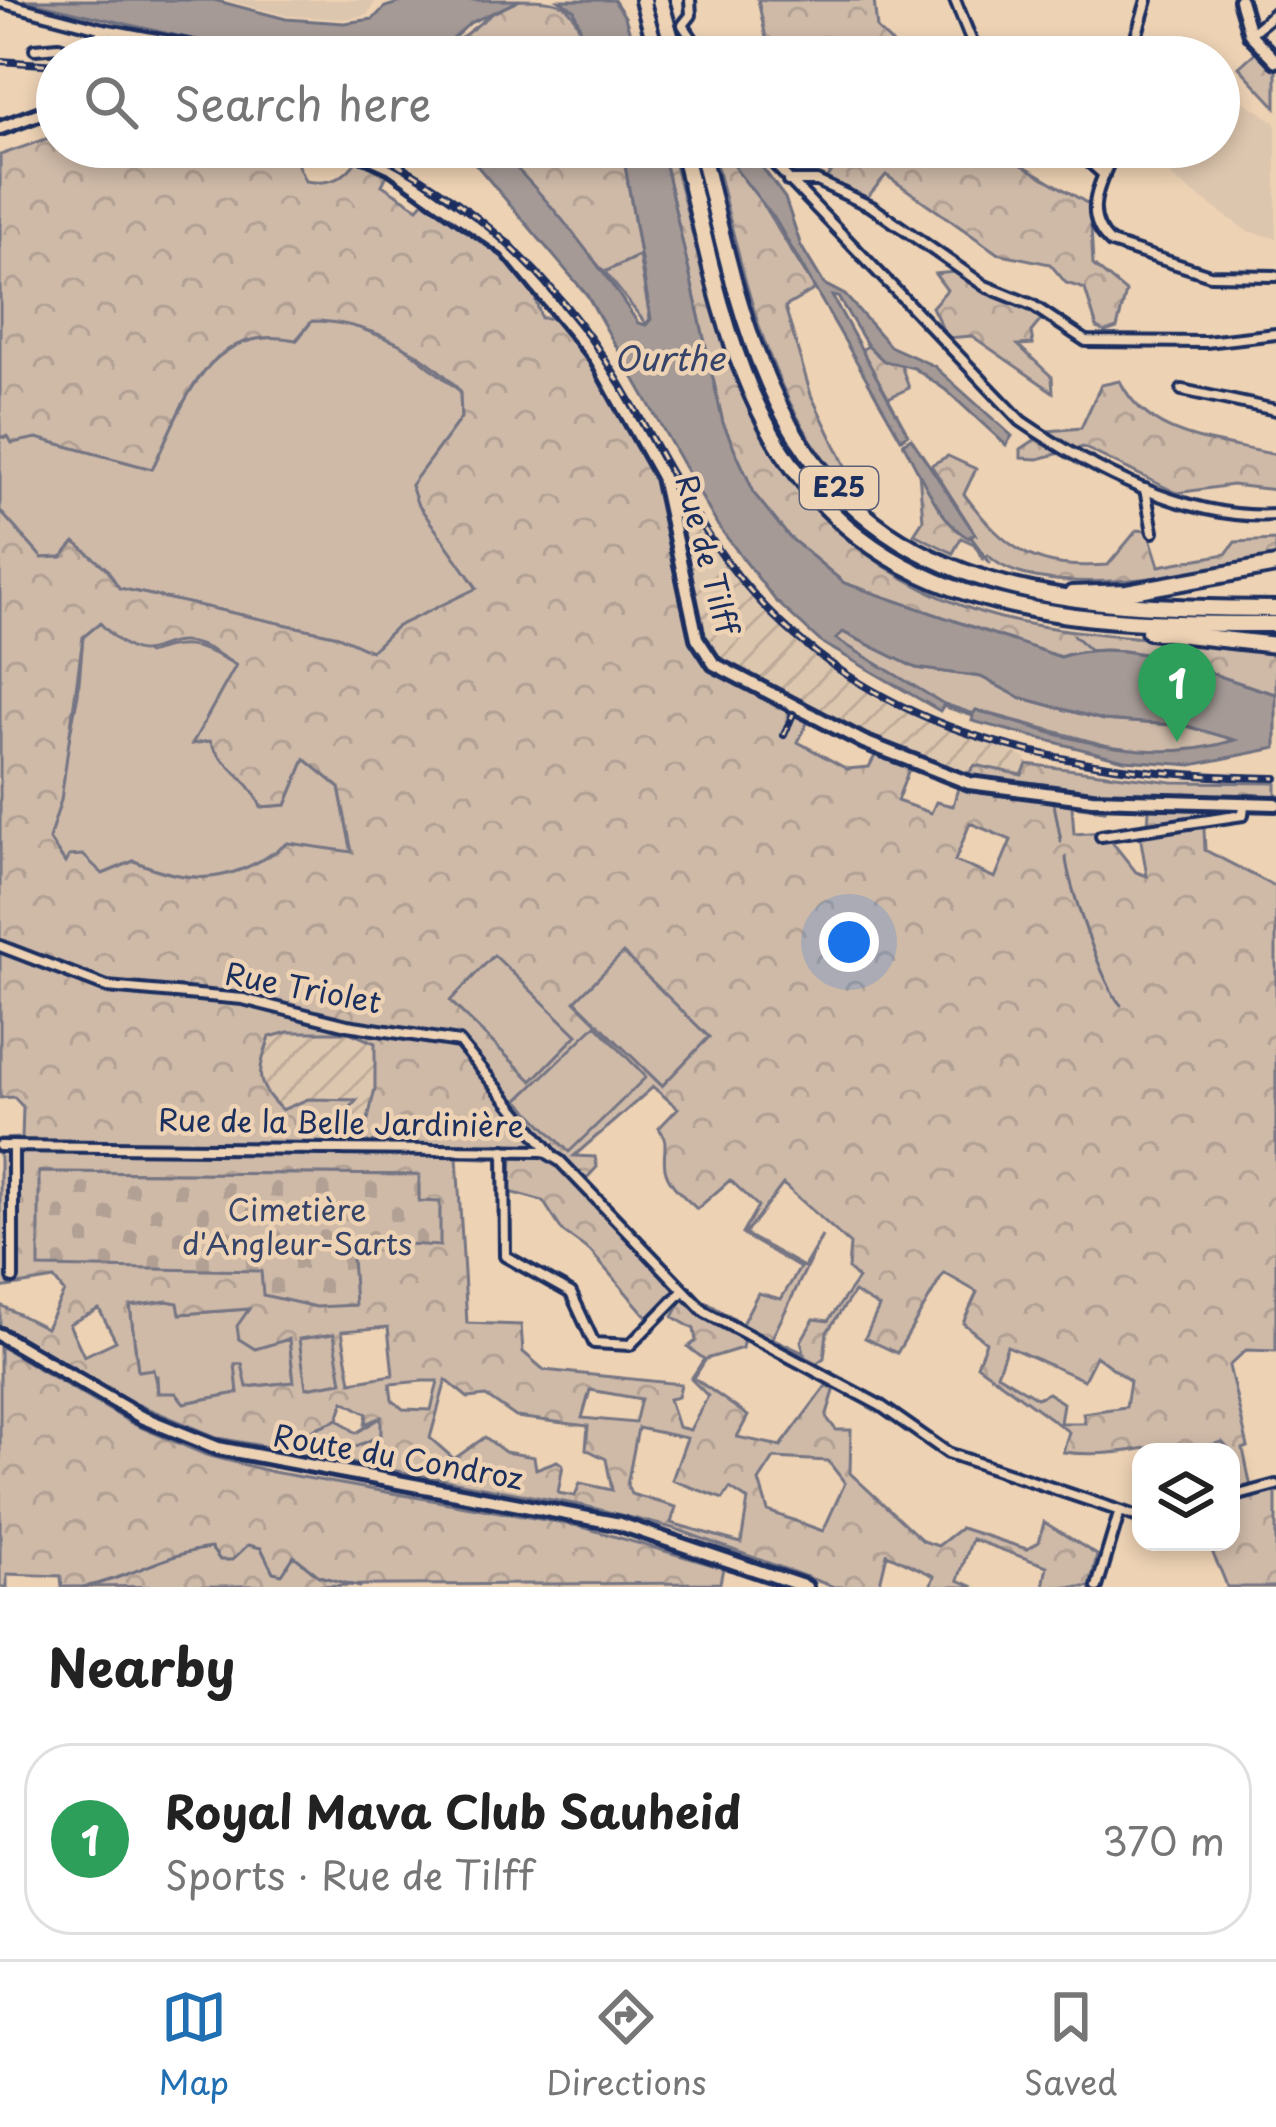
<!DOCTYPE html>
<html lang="en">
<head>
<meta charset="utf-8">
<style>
	:root { --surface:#fff; --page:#f2f2f2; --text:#222; --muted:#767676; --line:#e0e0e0; --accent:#1f6fb2 }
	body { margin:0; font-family:"Playpen Sans",sans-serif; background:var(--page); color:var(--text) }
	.controls { position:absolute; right:36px; bottom:36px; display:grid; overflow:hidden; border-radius:24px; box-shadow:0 6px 18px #0003 }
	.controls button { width:108px; height:108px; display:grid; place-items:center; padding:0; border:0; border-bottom:3px solid var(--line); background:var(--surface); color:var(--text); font:60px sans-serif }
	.you { position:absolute; left:849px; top:942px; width:42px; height:42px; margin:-30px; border:9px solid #fff; border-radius:50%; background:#1a73e8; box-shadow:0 0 0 18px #1a73e833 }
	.badge { display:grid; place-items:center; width:78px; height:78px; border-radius:50%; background:var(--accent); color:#fff; font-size:39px; font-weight:700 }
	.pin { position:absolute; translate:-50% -99px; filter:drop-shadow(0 3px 6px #0008) }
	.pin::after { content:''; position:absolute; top:63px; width:42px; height:36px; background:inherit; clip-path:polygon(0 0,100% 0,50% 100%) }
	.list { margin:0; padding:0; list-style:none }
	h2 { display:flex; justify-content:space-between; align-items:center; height:156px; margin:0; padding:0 48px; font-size:51px }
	h2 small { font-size:39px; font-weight:400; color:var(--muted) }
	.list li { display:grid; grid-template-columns:78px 1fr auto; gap:36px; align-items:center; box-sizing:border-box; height:192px; margin:0 24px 24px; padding:0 24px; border:3px solid var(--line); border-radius:48px }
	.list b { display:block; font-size:45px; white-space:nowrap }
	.list p { margin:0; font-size:39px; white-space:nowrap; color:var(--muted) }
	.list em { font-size:39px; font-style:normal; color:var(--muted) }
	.icon { flex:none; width:66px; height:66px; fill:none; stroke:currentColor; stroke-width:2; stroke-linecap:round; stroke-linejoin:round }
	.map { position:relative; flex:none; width:1276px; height:1587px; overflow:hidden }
	.search { position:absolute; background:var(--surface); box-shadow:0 6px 18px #0003; left:36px; right:36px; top:36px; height:132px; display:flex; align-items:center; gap:30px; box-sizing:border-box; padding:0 42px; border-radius:66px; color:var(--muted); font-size:45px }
	.sheet { height:372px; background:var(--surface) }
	nav { display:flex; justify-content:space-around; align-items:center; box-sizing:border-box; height:168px; border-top:3px solid var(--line); background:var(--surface); font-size:33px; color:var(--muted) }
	nav a { display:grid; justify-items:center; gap:6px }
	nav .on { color:var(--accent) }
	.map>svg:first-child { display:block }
	.built { fill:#ddc6ae }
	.industrial { fill:url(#industrial-furrows) }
	.green { fill:#cfbaa8; stroke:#757483; stroke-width:3 }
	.forest { fill:url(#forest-crowns); stroke:#757483; stroke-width:3; fill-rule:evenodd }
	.cemetery { fill:url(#cemetery-stones); stroke:#757483; stroke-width:3 }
	.water { fill:#a59a96; stroke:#6e6f80; stroke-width:3; fill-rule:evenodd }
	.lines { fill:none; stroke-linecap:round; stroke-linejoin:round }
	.stream { stroke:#6e6f80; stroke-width:3 }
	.street-casing { stroke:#1b2f5e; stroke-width:16 }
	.secondary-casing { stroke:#1b2f5e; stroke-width:20 }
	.highway-casing { stroke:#1b2f5e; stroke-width:22 }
	.street { stroke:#edd2b4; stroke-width:8 }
	.secondary { stroke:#edd2b4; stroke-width:10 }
	.highway { stroke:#edd2b4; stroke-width:14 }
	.rail-casing { stroke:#1b2f5e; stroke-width:8 }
	.rail { stroke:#edd2b4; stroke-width:3; stroke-dasharray:9; stroke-linecap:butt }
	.highway-bridge-casing { stroke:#1b2f5e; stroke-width:22; stroke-linecap:butt }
	.highway-bridge { stroke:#edd2b4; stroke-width:14 }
	.labels { text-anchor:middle; stroke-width:9; stroke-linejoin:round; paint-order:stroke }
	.shield { fill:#edd2b4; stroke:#5a6078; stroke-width:3 }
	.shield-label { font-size:27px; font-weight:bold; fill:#1b2f5e }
	.street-label { font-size:30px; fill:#1b2f5e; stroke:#edd2b4 }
	.park-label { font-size:30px; fill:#364469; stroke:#edd2b4 }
	.water-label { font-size:33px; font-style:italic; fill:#374469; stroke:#edd2b4 }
</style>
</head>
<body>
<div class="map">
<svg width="1276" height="1587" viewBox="0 0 1276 1587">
	<defs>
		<pattern id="industrial-furrows" width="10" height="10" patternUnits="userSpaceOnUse" patternTransform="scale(3)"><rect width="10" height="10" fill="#ddc6ae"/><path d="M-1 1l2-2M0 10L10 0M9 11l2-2" fill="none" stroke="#bdaa98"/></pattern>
		<pattern id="forest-crowns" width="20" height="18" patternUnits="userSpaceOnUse" patternTransform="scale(3)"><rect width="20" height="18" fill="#cfbaa8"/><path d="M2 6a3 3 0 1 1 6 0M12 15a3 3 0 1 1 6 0" fill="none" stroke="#b1a093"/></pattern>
		<pattern id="cemetery-stones" width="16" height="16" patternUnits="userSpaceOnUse" patternTransform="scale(3)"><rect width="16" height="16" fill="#cfbaa8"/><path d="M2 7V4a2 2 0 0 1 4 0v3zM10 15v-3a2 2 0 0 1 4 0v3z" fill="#b1a093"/></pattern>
	</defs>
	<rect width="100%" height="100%" fill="#edd2b4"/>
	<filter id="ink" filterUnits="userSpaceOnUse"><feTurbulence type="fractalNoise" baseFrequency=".00833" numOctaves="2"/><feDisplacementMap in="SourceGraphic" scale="24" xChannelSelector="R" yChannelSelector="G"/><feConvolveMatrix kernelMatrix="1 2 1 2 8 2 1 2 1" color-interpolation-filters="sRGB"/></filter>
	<g filter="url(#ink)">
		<!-- built -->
		<g class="built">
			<path d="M226 0H376L367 15 345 19 288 16Z"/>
			<path d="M1222 86 1276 123V238L1247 231 1171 177 1188 147H1219Z"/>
		</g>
		<!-- industrial -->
		<g class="industrial">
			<path d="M682 499 737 579 814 653 908 711 1027 758 1021 774 973 762 965 777 865 737 716 663 705 651 672 509Z"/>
			<path d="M288 1032H350L375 1043V1088L363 1143 334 1139 335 1126 356 1106 308 1099 282 1110 261 1091 256 1076 270 1037Z"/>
		</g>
		<!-- green -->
		<g class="green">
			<path d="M639 256 650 319 646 324 605 272Z"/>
			<path d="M334 318 401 344 460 391 461 418 411 486 477 589 396 627 371 651 338 636 119 588 107 569 62 557 42 558 0 511V437L37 438 152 469C184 403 207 322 297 340L312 321Z"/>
			<path d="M100 623 148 654C184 638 203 647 236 665L210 740C223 768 250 776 261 807L286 805 305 759 339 787 352 853 288 843C234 883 194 887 134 861L103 874 66 864 49 839 78 694 83 637Z"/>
			<path d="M842 632 916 668 981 677 1019 697 1103 720 1187 726 1237 740 1183 755 1130 752 976 710 974 714 943 704 835 639Z"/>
			<path d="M623 952 709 1037 662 1086 575 1001Z"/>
			<path d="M494 954 577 1035 532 1081 449 1000Z"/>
			<path d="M596 1024 647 1077 569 1153 518 1100Z"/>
			<path d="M167 1301 179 1303 181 1314 250 1309 239 1338H289L294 1382 246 1387 242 1364H236L238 1393 184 1403 158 1394 157 1376 138 1371 130 1306Z"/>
			<path d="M335 1333 342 1382 306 1388 298 1339Z"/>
			<path d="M382 1417 381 1435C339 1455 341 1454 298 1434L338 1419 356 1433Z"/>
		</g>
		<!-- forest -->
		<g class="forest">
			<path d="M520 0C578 0 570 8 590 57H436L493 13Z"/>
			<path d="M758 0H874L877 29 907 57H770Z"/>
			<path d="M1258 50 1276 65V107L1239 67Z"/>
			<path d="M57 135V147H274L273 155 297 163 305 181C329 185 346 179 358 158L387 175 382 185 418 208 427 198 505 253 540 291 535 298 541 318H562L599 367 657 479 689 639 710 669 809 719 798 742 847 769 869 767 876 754 959 787 975 765 1022 775 1027 764 1172 782 1276 783V806L1203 809 1205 850 1276 887V1351L1246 1350 1229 1366 1248 1447 1243 1449 1253 1497 1276 1491V1587H1227C1222 1570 1213 1558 1209 1542H1231V1490L1240 1486 1231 1452 1222 1442C1210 1445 1196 1451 1184 1452 1172 1453 1158 1446 1146 1448 1120 1453 1091 1456 1063 1452L1069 1432 977 1365 986 1342 963 1323 977 1292 944 1273 897 1353 865 1338 879 1307 854 1292 827 1332 824 1358 817 1363 746 1328 742 1348 706 1359 694 1378 748 1416 737 1437 781 1446 828 1383 835 1388 826 1417 836 1430H851L850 1473 923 1541 938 1546 961 1528 1027 1549 1039 1542 1044 1522 1097 1555 1091 1582 1105 1587H1043L1047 1566 972 1539 958 1580 974 1587H930L934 1576 887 1554 879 1587H834L676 1529 585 1506 219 1438 134 1403 0 1325V1305L46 1328 64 1292 54 1279 0 1288V1139L22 1138 23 1107 14 1097 0 1098V511L42 558 62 557 75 542 107 569 119 588 338 636 371 651 396 627 477 588 417 503 411 485 461 418 460 391C424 350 365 321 312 321L296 340C207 322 184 403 152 469L37 438 12 443 8 436 0 437V155ZM100 623C153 681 153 628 202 646 214 650 225 659 236 665L192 744 210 741C223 768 250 777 261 807L286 805 305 759 339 787 352 852 288 843C234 883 194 887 134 861L103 874 83 855 69 856 65 863 49 839 61 800 83 637ZM909 769 958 788 953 806 936 802 931 813 897 801ZM1107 803 1149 809 1148 827 1139 829 1147 876 1136 872 1104 832 1074 834 1072 806 1105 810ZM970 823 1011 840 995 878 955 861ZM623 953 709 1037 662 1086 575 1001ZM494 955 577 1035 532 1081 450 1001ZM596 1025 646 1077 569 1152 518 1100ZM288 1032H349L375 1043V1088L363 1142 334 1139 335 1126 357 1100 308 1099 282 1110C253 1083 258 1072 270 1037ZM653 1087 678 1108 659 1128C670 1143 662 1152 665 1168 668 1185 685 1197 697 1209L730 1180 758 1206 742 1234 800 1268 781 1299 758 1293 742 1324 691 1293 586 1179 597 1167 595 1157 574 1156ZM457 1157 512 1159 510 1192 543 1201 563 1232 590 1251 648 1318 670 1294 681 1302 673 1317 694 1329 696 1341 688 1347 704 1359 691 1379 708 1396 690 1430 678 1427 669 1399 678 1397 681 1384 544 1370 523 1352 521 1325 467 1323ZM39 1172 418 1175 419 1201 351 1241 354 1305 264 1295 262 1271ZM783 1184 850 1244 848 1269 858 1279 828 1321 814 1319 801 1341 804 1353 772 1338 822 1236 804 1267 745 1234ZM167 1301 178 1303 180 1314 249 1309 237 1326 239 1339 255 1349 289 1339 294 1382 247 1387 242 1364H235L238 1393 184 1403 176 1393H158L153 1369 138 1371 130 1306ZM99 1309 116 1341 84 1356 69 1324ZM388 1327 393 1375 351 1382 342 1331ZM334 1334 342 1382 306 1388 299 1339ZM1007 1346 1084 1380 1096 1356 1130 1381 1126 1407 1083 1413 1085 1423H1060L1063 1403 1048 1393 1037 1398 997 1374ZM446 1380 468 1398 486 1396 516 1417 588 1426 586 1449 606 1459 612 1490 580 1483 575 1496 558 1493 563 1465 557 1461 536 1469 534 1457 505 1452 485 1437 454 1459 430 1438ZM423 1381H438L431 1410 403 1409 392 1400 390 1384ZM590 1390 641 1399 635 1423 582 1418ZM344 1401 367 1414 365 1424 381 1417V1435C340 1455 341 1455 299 1435L338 1419ZM638 1428 687 1438 672 1480 723 1499 730 1488 748 1500 741 1543 671 1523 676 1507 631 1494 627 1485ZM774 1458 828 1461 845 1483 823 1531 768 1511 759 1481Z"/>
			<path d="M495 147H622L640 255 604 272Z"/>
			<path d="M661 147H670C714 305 726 448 867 554 913 588 967 612 1023 623 1107 639 1193 638 1276 654V694C1207 676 1130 633 1060 657L844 583 789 537 755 495 723 423Z"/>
			<path d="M712 147H727L815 289 785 307 811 395 862 501C766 414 743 268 712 147Z"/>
			<path d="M847 147H992L1090 205 1093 265 1126 292 1117 328 1105 332 1097 328 1085 289 1066 283 1050 264 997 253 886 175 866 199 823 181 851 152Z"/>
			<path d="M964 271 1046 314 1031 332 1033 344 1018 345 1052 377 1053 392 972 336 947 338 932 307 947 290 935 274Z"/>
			<path d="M868 346 884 361 901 365 909 388 888 398 861 350Z"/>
			<path d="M1120 381C1150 441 1215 440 1276 455V490L1232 485 1177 493 1083 447 1038 459 1021 458V449L1048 431 1081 428 1101 385Z"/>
			<path d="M948 456 976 469 964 494C1007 552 1036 570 1108 565L1137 530 1148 531 1159 566 1226 554 1235 542 1276 540V559C1213 571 1035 605 988 555L983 559 974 544 961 538 953 553 914 534 923 520 919 472 956 529 975 534 931 465Z"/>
			<path d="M0 1346 133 1424 206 1455 273 1472 579 1526 723 1568 720 1583 62 1587 61 1576 7 1574V1587H0Z"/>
		</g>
		<!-- cemetery -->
		<path class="cemetery" d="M39 1172 419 1175V1201L440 1202V1246L351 1241 355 1305 316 1307 263 1295 261 1271 39 1267Z"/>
		<!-- water -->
		<g class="water">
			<path d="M23 0H214L286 19 344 23 373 19 385 7 408 0H520L470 23 433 57H269Z"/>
			<path d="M559 0H614L625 17 637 57H590L574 10Z"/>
			<path d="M461 147H495C549 198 597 261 638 323L646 325 651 319 622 147H661L723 423 755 495 789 537 844 583 1060 657C1130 634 1207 676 1276 694V748L1192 765 1124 760 972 721 973 716 943 706 940 711 821 642 775 600 718 526 587 295ZM843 632 916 668 981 677 1019 697 1103 720 1187 726 1235 740C1147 768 1061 736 976 710L973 714 944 704 836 639Z"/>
			<path d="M727 147H747L785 198 801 246 824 284 845 295 890 346 934 366 1012 436 1006 445 947 391 914 368 884 361 868 346 838 297 832 296 908 434 901 439 775 219 737 171Z"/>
			<path d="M911 438 975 534 969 538C940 524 919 471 903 443Z"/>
		</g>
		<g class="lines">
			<!-- stream -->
			<g class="stream">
				<path d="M970 536 990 563"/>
				<path d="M1073 635 1090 650"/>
				<path d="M1054 804 1061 841"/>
				<path d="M1066 857C1067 882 1104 988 1121 1005"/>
				<path d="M83 1587C128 1579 166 1553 211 1548L220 1560H232L248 1545 261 1548 273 1572 282 1574 294 1556 319 1576 360 1587"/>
			</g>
			<!-- street casing -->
			<g class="street-casing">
				<g id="street">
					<path d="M690 0 691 15 683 25 704 57"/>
					<path d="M955 0 978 57"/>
					<path d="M0 2 103 29 253 57"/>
					<path d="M1250 34 1276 12"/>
					<path d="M35 49 59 47 88 57"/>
					<path d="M89 57 103 29"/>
					<path d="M1130 57 1147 0"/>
					<path d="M758 147 1021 421C1091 469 1188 521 1276 515"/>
					<path d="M1073 147 1104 175"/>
					<path d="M1116 147C1102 181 1079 214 1111 243L1210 275 1276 276"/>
					<path d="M788 181H817L872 207 985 286 1032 305 1086 341 1206 342 1276 334"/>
					<path d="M1182 390 1276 410"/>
					<path d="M1145 489 1153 532"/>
					<path d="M1101 836 1243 815 1244 805"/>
					<path d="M0 946 107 987 243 999 347 1025 459 1042 551 1153"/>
					<path d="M0 1146 544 1151 560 1161 705 1312 881 1406 948 1453 1141 1518"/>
					<path d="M504 1150 505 1256 571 1293 594 1343 630 1345 683 1291"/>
					<path d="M13 1278V1146"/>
					<path d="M1231 1497 1276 1485"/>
					<path d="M1097 1587 1119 1514"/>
				</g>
			</g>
			<!-- secondary casing -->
			<g class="secondary-casing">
				<g id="secondary">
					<path d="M1240 0 1250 34 1276 61"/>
					<path d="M0 128 57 107"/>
					<path d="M347 147 391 167 507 250 595 357 662 477 697 638 714 664 864 742 969 783 1092 799 1276 804"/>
					<path d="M0 1335 141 1417 218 1448 620 1524 806 1587"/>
				</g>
			</g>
			<!-- highway casing -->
			<g class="highway-casing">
				<g id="highway">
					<path d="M643 0 659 57"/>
					<path d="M682 147C703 229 718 316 752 394 851 620 1064 625 1276 624"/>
					<path d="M700 147C720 226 736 309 769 384 864 602 1072 608 1276 609"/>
					<path d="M1072 594 1127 592 1276 565"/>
					<path d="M1149 631 1276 645"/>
				</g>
			</g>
			<!-- street -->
			<use href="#street" class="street"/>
			<!-- secondary -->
			<use href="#secondary" class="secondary"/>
			<!-- highway -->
			<use href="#highway" class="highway"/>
			<!-- rail casing -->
			<g class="rail-casing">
				<g id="rail">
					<path d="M0 61 57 65"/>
					<path d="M364 147C470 197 555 277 616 377 649 431 677 489 713 542 843 735 1060 775 1276 778"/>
					<path d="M784 735 793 714"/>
				</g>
			</g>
			<!-- rail -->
			<use href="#rail" class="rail"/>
			<!-- highway-bridge casing -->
			<g class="highway-bridge-casing">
				<path id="highway-bridge" d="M660 0 676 57"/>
			</g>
			<!-- highway-bridge -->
			<use href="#highway-bridge" class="highway-bridge"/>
		</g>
	</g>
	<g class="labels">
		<!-- shield labels -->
		<rect class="shield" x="800" y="467" width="78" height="42" rx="9"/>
		<g class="shield-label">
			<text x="839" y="497">E25</text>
		</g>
		<!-- street labels -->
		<g class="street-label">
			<text transform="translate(706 555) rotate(75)" y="10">Rue de Tilff</text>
			<text transform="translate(303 989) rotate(11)" y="10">Rue Triolet</text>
			<text transform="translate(341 1124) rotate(1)" y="10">Rue de la Belle Jardinière</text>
			<text transform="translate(398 1458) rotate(10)" y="10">Route du Condroz</text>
		</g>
		<!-- park labels -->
		<g class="park-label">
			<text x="297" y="1221">Cimetière<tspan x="297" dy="34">d'Angleur-Sarts</tspan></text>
		</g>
		<!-- water labels -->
		<g class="water-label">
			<text x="669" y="371">Ourthe</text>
		</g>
	</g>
</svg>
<div class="controls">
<button><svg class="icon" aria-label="layers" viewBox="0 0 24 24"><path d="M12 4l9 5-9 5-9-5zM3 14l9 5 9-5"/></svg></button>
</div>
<div class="you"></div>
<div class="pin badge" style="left:1177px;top:742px;background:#2e9e5b">1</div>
<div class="search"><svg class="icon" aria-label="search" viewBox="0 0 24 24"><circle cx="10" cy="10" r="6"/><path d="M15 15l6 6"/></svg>Search here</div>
</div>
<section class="sheet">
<h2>Nearby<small></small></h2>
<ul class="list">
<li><span class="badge" style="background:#2e9e5b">1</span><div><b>Royal Mava Club Sauheid</b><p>Sports · Rue de Tilff</p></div><em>370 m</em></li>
</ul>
</section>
<nav>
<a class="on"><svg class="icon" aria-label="map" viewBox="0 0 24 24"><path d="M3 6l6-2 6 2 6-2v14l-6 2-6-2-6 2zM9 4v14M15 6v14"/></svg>Map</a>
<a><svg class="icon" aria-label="directions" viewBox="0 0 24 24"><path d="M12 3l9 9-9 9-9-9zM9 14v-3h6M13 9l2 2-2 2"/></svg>Directions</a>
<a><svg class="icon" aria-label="saved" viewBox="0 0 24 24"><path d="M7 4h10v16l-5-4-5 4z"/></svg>Saved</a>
</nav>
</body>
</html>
